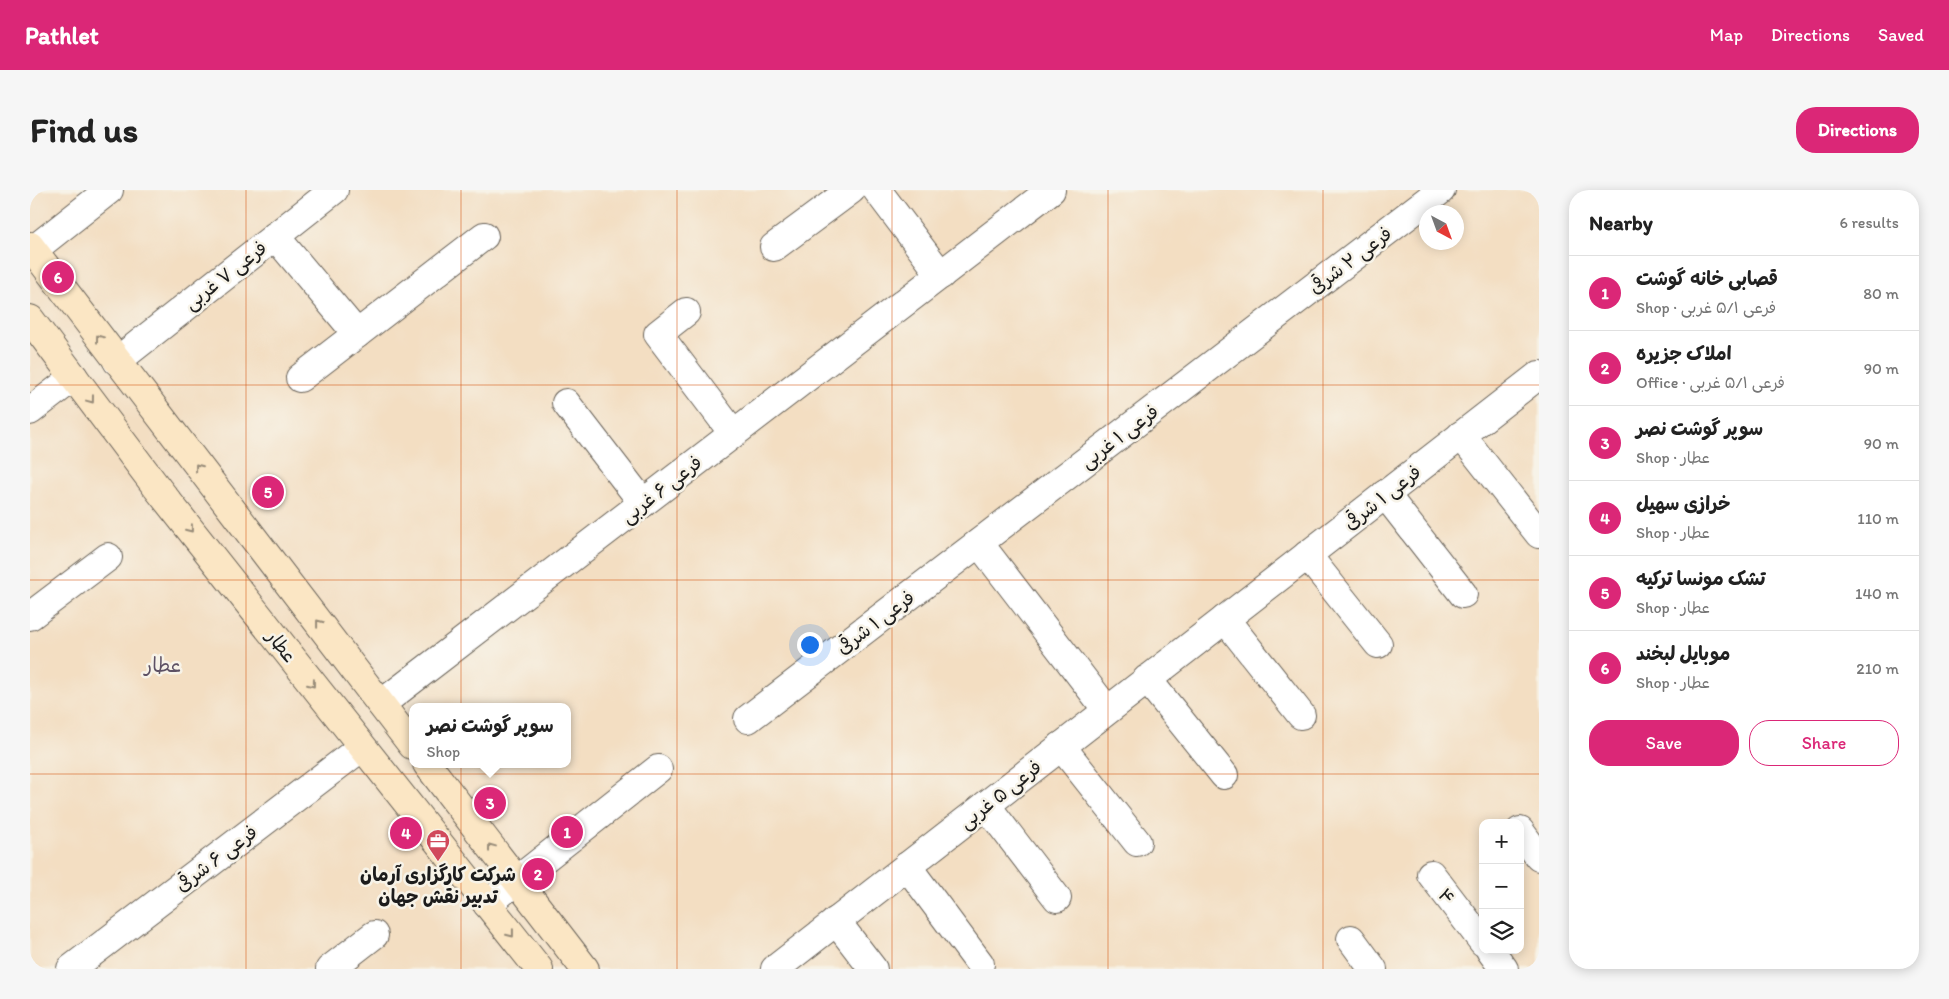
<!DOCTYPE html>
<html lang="en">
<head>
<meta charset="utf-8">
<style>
	:root { --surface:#fff; --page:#f6f6f6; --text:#222; --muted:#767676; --line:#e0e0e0; --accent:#db2777 }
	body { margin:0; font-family:Itim,"Playpen Sans Arabic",sans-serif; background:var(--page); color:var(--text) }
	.controls { position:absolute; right:15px; bottom:15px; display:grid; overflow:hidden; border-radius:10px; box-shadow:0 2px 12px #0003 }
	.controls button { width:45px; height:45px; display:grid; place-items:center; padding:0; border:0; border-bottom:1px solid var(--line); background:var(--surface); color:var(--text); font:25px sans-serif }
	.compass { position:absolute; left:1389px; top:15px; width:45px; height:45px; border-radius:50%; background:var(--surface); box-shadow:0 2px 12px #0003; rotate:139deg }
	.you { position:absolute; left:779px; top:454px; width:18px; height:18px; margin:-12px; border:4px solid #fff; border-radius:50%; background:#1a73e8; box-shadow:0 0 0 8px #1a73e833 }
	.badge { display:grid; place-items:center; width:32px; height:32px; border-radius:50%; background:var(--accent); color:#fff; font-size:16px; font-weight:700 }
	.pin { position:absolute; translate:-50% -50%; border:2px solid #fff; box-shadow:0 1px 5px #0006 }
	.popup { position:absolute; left:379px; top:513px; width:162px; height:65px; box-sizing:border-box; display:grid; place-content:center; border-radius:10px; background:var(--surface); filter:drop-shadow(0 1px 4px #0005); font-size:16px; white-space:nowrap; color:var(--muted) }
	.popup b { font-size:19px; color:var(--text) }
	.popup::after { content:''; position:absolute; left:50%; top:100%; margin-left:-10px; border:10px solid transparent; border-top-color:var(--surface) }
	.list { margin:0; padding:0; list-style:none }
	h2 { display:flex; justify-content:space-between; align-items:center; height:65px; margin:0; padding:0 20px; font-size:21px }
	h2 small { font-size:16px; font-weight:400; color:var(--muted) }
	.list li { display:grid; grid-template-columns:32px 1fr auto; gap:15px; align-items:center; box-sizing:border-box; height:75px; padding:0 20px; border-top:1px solid var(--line) }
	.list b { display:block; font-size:19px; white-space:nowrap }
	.list p { margin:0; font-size:16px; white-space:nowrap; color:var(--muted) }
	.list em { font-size:16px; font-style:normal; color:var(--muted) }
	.actions { display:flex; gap:10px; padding:15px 20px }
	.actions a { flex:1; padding:11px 0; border:1px solid var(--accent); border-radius:20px; text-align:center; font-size:18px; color:var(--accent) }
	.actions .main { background:var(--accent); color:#fff }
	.icon { flex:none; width:28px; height:28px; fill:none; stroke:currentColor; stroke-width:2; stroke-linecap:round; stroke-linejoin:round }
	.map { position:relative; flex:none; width:1509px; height:779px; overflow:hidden; border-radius:20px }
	header { display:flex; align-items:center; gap:30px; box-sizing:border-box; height:70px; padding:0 25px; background:var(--accent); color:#fff }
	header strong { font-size:24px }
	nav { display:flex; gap:28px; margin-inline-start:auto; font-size:18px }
	.intro { display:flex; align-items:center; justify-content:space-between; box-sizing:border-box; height:120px; padding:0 30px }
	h1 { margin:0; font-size:35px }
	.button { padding:12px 22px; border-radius:20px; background:var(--accent); color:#fff; font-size:18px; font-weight:700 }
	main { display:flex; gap:30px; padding:0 30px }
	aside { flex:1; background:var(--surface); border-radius:20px; box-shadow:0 2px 12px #0003 }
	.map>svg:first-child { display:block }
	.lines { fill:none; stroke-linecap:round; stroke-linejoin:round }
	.minor-casing { stroke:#676056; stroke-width:30 }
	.secondary-casing { stroke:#676056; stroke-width:30 }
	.minor { stroke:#fff; stroke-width:28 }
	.secondary { stroke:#fbe6c4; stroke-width:28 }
	.oneway { stroke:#978b78 }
	.grid { fill:none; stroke:#d4530e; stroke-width:1; stroke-opacity:0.55 }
	.labels { text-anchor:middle; stroke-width:5; stroke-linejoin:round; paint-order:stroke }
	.street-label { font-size:19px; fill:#1c1c1c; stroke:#f7f3e8 }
	.poi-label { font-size:19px; font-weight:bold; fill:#1c1c1c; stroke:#f7f3e8 }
	.neighbourhood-label { font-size:20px; fill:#5d5164; stroke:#f7f3e8 }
</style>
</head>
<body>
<header>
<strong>Pathlet</strong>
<nav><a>Map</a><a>Directions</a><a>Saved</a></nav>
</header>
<div class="intro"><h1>Find us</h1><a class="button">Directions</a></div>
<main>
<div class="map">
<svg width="1509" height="779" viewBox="0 0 1509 779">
	<rect width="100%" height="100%" fill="#f7f3e8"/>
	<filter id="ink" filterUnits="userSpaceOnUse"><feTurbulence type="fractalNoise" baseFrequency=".02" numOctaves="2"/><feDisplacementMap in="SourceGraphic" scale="10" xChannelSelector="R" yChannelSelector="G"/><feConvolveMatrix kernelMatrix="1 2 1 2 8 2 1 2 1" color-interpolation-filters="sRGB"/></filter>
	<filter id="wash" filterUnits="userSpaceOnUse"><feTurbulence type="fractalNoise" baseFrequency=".0096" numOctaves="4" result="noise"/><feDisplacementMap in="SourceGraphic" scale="20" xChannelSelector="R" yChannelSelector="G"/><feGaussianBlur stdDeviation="1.12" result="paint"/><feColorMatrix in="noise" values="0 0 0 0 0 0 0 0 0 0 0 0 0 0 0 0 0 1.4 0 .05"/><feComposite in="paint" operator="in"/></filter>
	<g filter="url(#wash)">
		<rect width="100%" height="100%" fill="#f3dec2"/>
	</g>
	<g filter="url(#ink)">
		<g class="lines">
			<!-- minor casing -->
			<g class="minor-casing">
				<g id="minor">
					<path d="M847 0 911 85"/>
					<path d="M245 46 327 144"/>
					<path d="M744 57 821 0"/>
					<path d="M3 60 79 0"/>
					<path d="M656 122 628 144 703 243"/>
					<path d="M87 171 304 0"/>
					<path d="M270 188 454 46"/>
					<path d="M536 213 613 313"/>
					<path d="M0 221 44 187"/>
					<path d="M1431 245 1509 344"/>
					<path d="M1355 304 1433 404"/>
					<path d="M949 353 1077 520"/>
					<path d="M1277 365 1348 454"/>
					<path d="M0 426 78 367"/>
					<path d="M1195 429 1271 525"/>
					<path d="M1117 489 1194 585"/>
					<path d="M351 514 1021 0"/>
					<path d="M718 529 1411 0"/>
					<path d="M1031 556 1107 652"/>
					<path d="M956 615 1027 708"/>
					<path d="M1490 641 1509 667"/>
					<path d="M877 676 950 774"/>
					<path d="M1401 684 1453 752"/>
					<path d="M457 714 628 579"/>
					<path d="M806 731 843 779"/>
					<path d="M1321 749 1343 779"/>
					<path d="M1460 760 1474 779"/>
					<path d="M41 779 332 557"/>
					<path d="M300 779 344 745"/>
					<path d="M745 779 1509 185"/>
				</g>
			</g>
			<!-- secondary casing -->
			<g class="secondary-casing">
				<g id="secondary">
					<path d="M0 56 382 555"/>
					<path d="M0 129 128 299 509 779"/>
					<path d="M397 574 555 779"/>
				</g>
			</g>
			<!-- minor -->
			<use href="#minor" class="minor"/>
			<!-- secondary -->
			<use href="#secondary" class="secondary"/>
		</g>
		<!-- one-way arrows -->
		<defs><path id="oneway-chevron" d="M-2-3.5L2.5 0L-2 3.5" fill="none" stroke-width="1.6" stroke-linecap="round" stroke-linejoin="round" transform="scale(1.25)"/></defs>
		<g class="oneway">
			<use href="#oneway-chevron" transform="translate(69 148) rotate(-127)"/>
			<use href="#oneway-chevron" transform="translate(61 210) rotate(53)"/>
			<use href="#oneway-chevron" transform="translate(168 277) rotate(-128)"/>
			<use href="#oneway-chevron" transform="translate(160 339) rotate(52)"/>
			<use href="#oneway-chevron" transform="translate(289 433) rotate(-128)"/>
			<use href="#oneway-chevron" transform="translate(282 494) rotate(52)"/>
			<use href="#oneway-chevron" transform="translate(461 657) rotate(-127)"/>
			<use href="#oneway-chevron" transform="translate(481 744) rotate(52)"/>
		</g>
	</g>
	<!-- grid -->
	<path class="grid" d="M216 0V779M431 0V779M647 0V779M862 0V779M1078 0V779M1293 0V779M0 195H1509M0 390H1509M0 584H1509"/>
	<!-- icons -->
	<defs>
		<g id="office-pin" transform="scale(1.25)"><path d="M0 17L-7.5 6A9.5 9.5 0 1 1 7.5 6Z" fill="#d1495b" stroke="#f7f3e8"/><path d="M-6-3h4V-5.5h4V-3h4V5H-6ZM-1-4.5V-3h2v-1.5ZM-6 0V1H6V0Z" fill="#fff"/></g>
	</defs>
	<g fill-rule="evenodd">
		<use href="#office-pin" x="408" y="651"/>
	</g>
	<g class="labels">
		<!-- street labels -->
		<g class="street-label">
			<text transform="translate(1320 70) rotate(-37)" y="7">فرعی ۲ شرقی</text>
			<text transform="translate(195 85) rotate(-38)" y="7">فرعی ۷ غربی</text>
			<text transform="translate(1089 246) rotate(-37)" y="7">فرعی ۱ غربی</text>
			<text transform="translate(631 299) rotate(-38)" y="7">فرعی ۶ غربی</text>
			<text transform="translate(1352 307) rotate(-38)" y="7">فرعی ۱ شرقی</text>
			<text transform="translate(845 432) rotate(-37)" y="7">فرعی ۱ شرقی</text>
			<text transform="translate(252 456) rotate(52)" y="7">عطار</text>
			<text transform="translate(970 604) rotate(-38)" y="7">فرعی ۵ غربی</text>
			<text transform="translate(186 668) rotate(-37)" y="7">فرعی ۶ شرقی</text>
			<text transform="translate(1417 706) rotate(52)" y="7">۴</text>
		</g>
		<!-- poi labels -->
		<g class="poi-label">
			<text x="408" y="691">شرکت کارگزاری آرمان<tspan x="408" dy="22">تدبیر نقش جهان</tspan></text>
		</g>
		<!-- neighbourhood labels -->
		<g class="neighbourhood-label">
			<text x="133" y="482">عطار</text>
		</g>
	</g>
</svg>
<div class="controls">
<button>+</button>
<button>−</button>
<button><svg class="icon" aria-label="layers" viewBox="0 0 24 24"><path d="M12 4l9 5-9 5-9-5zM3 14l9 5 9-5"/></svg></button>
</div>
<svg class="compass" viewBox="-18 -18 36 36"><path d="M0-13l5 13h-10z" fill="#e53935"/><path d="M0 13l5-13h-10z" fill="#767676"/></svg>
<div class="you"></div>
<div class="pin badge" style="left:537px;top:642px">1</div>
<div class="pin badge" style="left:508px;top:684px">2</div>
<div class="pin badge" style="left:460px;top:613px">3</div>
<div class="popup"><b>سوپر گوشت نصر</b>Shop</div>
<div class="pin badge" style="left:376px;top:643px">4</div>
<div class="pin badge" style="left:238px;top:302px">5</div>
<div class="pin badge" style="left:28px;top:87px">6</div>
</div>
<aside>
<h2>Nearby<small>6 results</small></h2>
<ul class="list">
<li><span class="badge">1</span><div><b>قصابی خانه گوشت</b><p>Shop · فرعی ۵/۱ غربی</p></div><em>80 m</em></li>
<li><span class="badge">2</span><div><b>املاک جزیره</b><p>Office · فرعی ۵/۱ غربی</p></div><em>90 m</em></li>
<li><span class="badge">3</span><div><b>سوپر گوشت نصر</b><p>Shop · عطار</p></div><em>90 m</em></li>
<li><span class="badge">4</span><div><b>خرازی سهیل</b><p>Shop · عطار</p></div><em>110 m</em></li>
<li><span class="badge">5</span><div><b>تشک مونسا ترکیه</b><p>Shop · عطار</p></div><em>140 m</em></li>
<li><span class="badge">6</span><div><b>موبایل لبخند</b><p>Shop · عطار</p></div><em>210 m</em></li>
</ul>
<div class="actions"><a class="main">Save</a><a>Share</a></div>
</aside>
</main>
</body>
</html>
